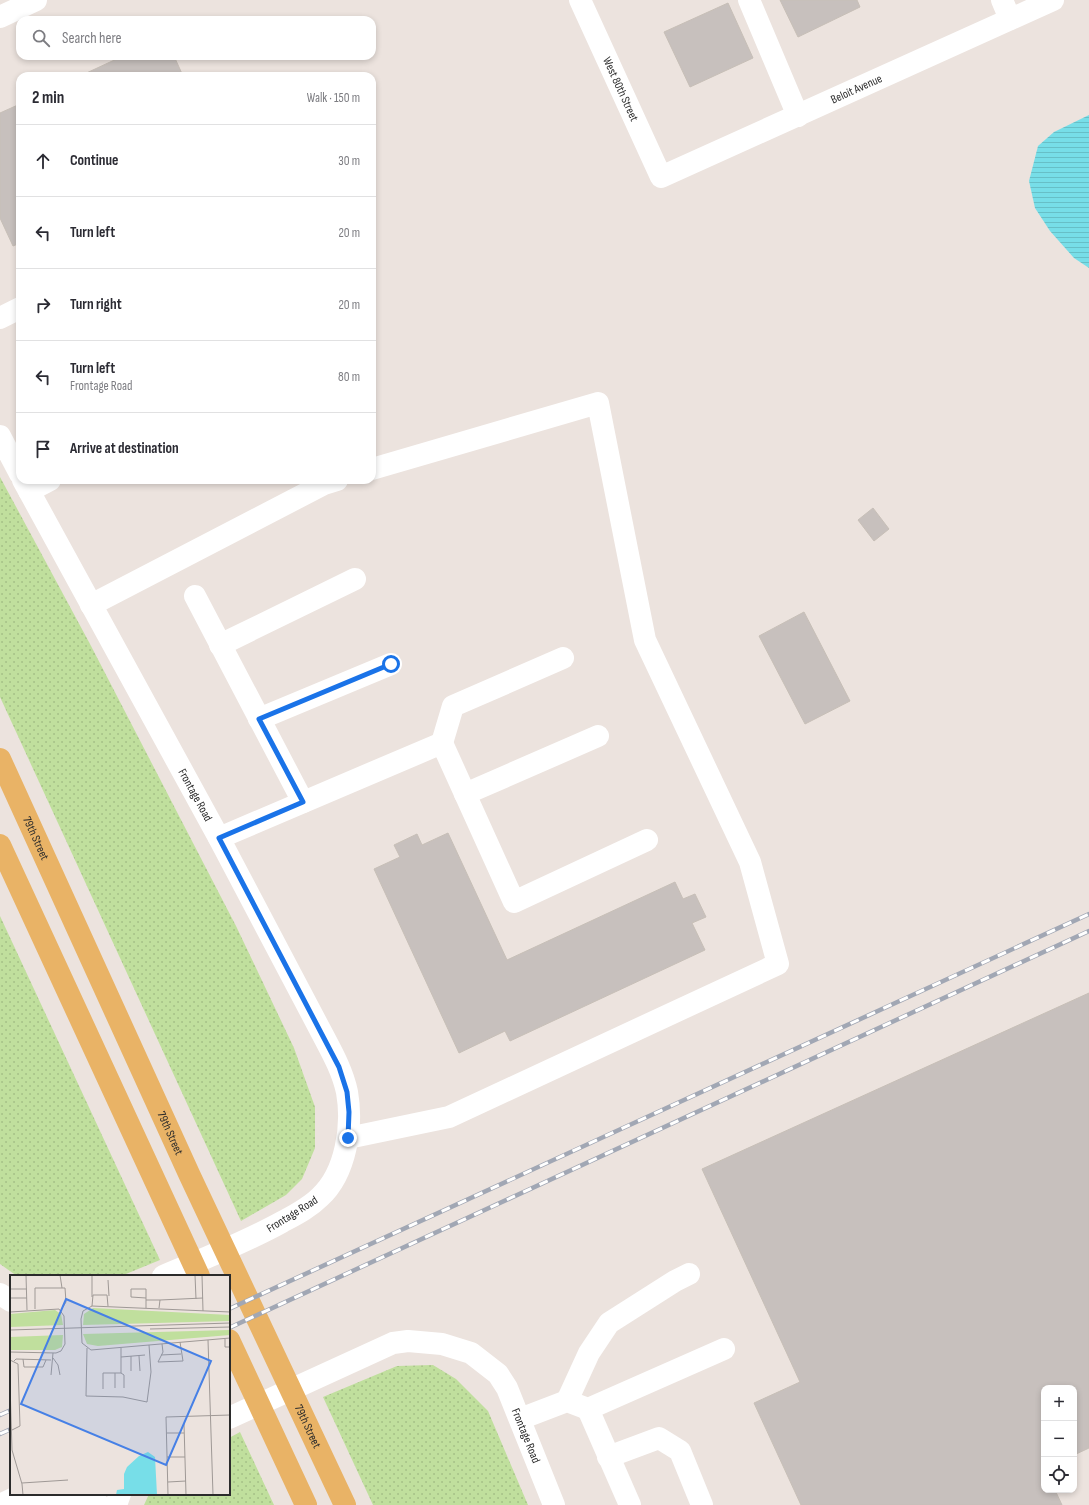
<!DOCTYPE html>
<html lang="en">
<head>
<meta charset="utf-8">
<style>
	:root { --surface:#fff; --page:#f2f2f3; --text:#2b2b33; --muted:#7c7c81; --line:#e1e1e2 }
	body { margin:0; font-family:"Sofia Sans Condensed",sans-serif; background:var(--page); color:var(--text) }
	.controls { position:absolute; right:12px; bottom:12px; display:grid; overflow:hidden; border-radius:8px; box-shadow:0 2px 6px #0003 }
	.controls button { width:36px; height:36px; display:grid; place-items:center; padding:0; border:0; border-bottom:1px solid var(--line); background:var(--surface); color:var(--text); font:20px sans-serif }
	.stop { position:absolute; width:12px; height:12px; margin:-9px; border:3px solid #1a73e8; border-radius:50%; background:#fff }
	.stop.end { background:#1a73e8; border-color:#fff; box-shadow:0 1px 4px #0008 }
	.list { margin:0; padding:0; list-style:none }
	h2 { display:flex; justify-content:space-between; align-items:center; height:52px; margin:0; padding:0 16px; font-size:17px }
	h2 small { font-size:13px; font-weight:400; color:var(--muted) }
	.list li { display:grid; grid-template-columns:26px 1fr auto; gap:12px; align-items:center; box-sizing:border-box; height:72px; padding:0 16px; border-top:1px solid var(--line) }
	.list b { display:block; font-size:15px; white-space:nowrap }
	.list p { margin:0; font-size:13px; white-space:nowrap; color:var(--muted) }
	.list em { font-size:13px; font-style:normal; color:var(--muted) }
	.icon { flex:none; width:22px; height:22px; fill:none; stroke:currentColor; stroke-width:2; stroke-linecap:round; stroke-linejoin:round }
	.map { position:relative; flex:none; width:1089px; height:1505px; overflow:hidden }
	.search { position:absolute; background:var(--surface); box-shadow:0 2px 6px #0003; left:16px; top:16px; width:360px; height:44px; display:flex; align-items:center; gap:10px; box-sizing:border-box; padding:0 14px; border-radius:12px; color:var(--muted); font-size:15px }
	.panel { position:absolute; background:var(--surface); box-shadow:0 2px 6px #0003; left:16px; top:72px; width:360px; height:412px; border-radius:12px }
	.map>svg:first-child { display:block }
	.grass { fill:url(#grass-dots) }
	.water { fill:url(#water-rules) }
	.building { fill:#c7c0bd; stroke:#c7bfb7 }
	.lines { fill:none; stroke-linecap:round; stroke-linejoin:round }
	.minor { stroke:#fff; stroke-width:22 }
	.major { stroke:#e9b366; stroke-width:22 }
	.rail-casing { stroke:#a1a7b4; stroke-width:4.5 }
	.rail { stroke:#fff; stroke-width:3; stroke-dasharray:9; stroke-linecap:butt }
	.route { stroke:#1a73e8; stroke-width:5 }
	.labels { text-anchor:middle; stroke-width:4; stroke-linejoin:round; paint-order:stroke }
	.street-label { font-size:12px; fill:#2b2b2b; stroke:#fff }
	.inset-road { fill:none; stroke:#9f9996; stroke-width:1 }
	.view { fill:#4680e6; fill-opacity:0.15; stroke:#4680e6; stroke-width:2 }
	.inset-edge { fill:none; stroke:#2b2b2b; stroke-width:2 }
</style>
</head>
<body>
<div class="map">
<svg width="1089" height="1505" viewBox="0 0 1089 1505">
	<defs>
		<pattern id="grass-dots" width="8" height="8" patternUnits="userSpaceOnUse"><rect width="8" height="8" fill="#c0df9d"/><path d="M2 2h.1M6 6h.1" fill="none" stroke="#a5c087" stroke-width="1.8" stroke-linecap="round"/></pattern>
		<pattern id="water-rules" width="6" height="5" patternUnits="userSpaceOnUse"><rect width="6" height="5" fill="#77dee8"/><path d="M0 2.5h6" fill="none" stroke="#67bfc7"/></pattern>
	</defs>
	<rect width="100%" height="100%" fill="#ece3de"/>
	<!-- grass -->
	<g class="grass">
		<path d="M0 477 90 644 236 926 294 1048 315 1107V1148L302 1179 286 1195 241 1221 0 697Z"/>
		<path d="M0 916 160 1260 121 1276H17L0 1264Z"/>
		<path d="M433 1365 456 1379 488 1411 528 1505H373L323 1397 397 1366Z"/>
		<path d="M240 1432 274 1505H144L149 1494H229V1438Z"/>
	</g>
	<!-- water -->
	<path class="water" d="M1089 115V268L1074 258 1050 231 1035 208 1029 181 1038 146 1054 132Z"/>
	<!-- building -->
	<g class="building">
		<path d="M780 0H857L860 7 798 37Z"/>
		<path d="M728 3 753 58 690 87 664 32Z"/>
		<path d="M123 56H174L183 76H80Z"/>
		<path d="M20 104V243L13 246 0 218V113Z"/>
		<path d="M873 508 889 529 874 541 858 520Z"/>
		<path d="M804 612 850 701 805 724 759 636Z"/>
		<path d="M448 833 507 960 675 882 683 899 695 894 706 917 692 923 705 950 510 1041 505 1031 459 1053 374 869 400 857 394 845 417 834 422 845Z"/>
		<path d="M1089 993V1448L1074 1455V1388H1044V1490H1055L1062 1505H801L754 1403 800 1382 702 1169Z"/>
	</g>
	<g class="lines">
		<!-- minor -->
		<g class="minor">
			<path id="s1" d="M580 0 661 177 1053 0"/>
			<path d="M749 0 798 116"/>
			<path d="M1002 0 1010 19"/>
			<path d="M0 17 36 0"/>
			<path d="M0 318 20 308"/>
			<path d="M0 436 20 474"/>
			<path id="s2" d="M23 480 219 838 325 1039C334 1056 343 1073 347 1092 353 1126 346 1173 320 1197 309 1208 295 1215 282 1222 244 1243 203 1259 163 1276"/>
			<path d="M29 491 50 480"/>
			<path d="M195 596 303 802"/>
			<path d="M91 605 324 484 337 480"/>
			<path d="M220 645 355 579"/>
			<path d="M259 719 391 664"/>
			<path d="M442 743 453 706 563 658"/>
			<path d="M465 794 598 736"/>
			<path d="M219 838 442 743 514 902 647 840"/>
			<path d="M348 1138 449 1117 778 964 750 862 645 640 598 403 372 469"/>
			<path d="M0 1294 11 1301"/>
			<path d="M567 1401 589 1353 609 1323 675 1281 689 1274"/>
			<path d="M588 1409 630 1505"/>
			<path id="s3" d="M229 1418 393 1343 408 1341 442 1344 471 1353 498 1374 507 1388 554 1505"/>
			<path d="M520 1419 567 1401 588 1409 724 1349"/>
			<path d="M608 1457 659 1438 680 1451 702 1505"/>
			<path d="M0 1505 21 1495 99 1505"/>
			<path d="M116 1505 120 1494"/>
		</g>
		<!-- major -->
		<g class="major">
			<path id="s4" d="M0 759 190 1176 345 1505"/>
			<path d="M0 845 199 1276"/>
			<path d="M229 1340 306 1505"/>
		</g>
		<!-- rail casing -->
		<g class="rail-casing">
			<g id="rail">
				<path d="M229 1309 1089 914"/>
				<path d="M229 1328 1089 931"/>
				<path d="M0 1415 11 1410"/>
				<path d="M0 1434 11 1429"/>
			</g>
		</g>
		<!-- rail -->
		<use href="#rail" class="rail"/>
	</g>
	<g class="lines">
		<!-- route -->
		<path class="route" d="M348 1138 349 1112 347 1092 339 1067 219 838 303 802 259 719 391 664"/>
	</g>
	<g class="labels">
		<!-- street labels -->
		<g class="street-label">
			<text dy="4" stroke="none"><textPath href="#s1" startOffset="98">West 80th Street</textPath></text>
			<text dy="4" stroke="none"><textPath href="#s1" startOffset="409">Beloit Avenue</textPath></text>
			<text dy="4" stroke="none"><textPath href="#s2" startOffset="359">Frontage Road</textPath></text>
			<text dy="4" stroke="none"><textPath href="#s4" startOffset="87">79th Street</textPath></text>
			<text dy="4" stroke="none"><textPath href="#s4" startOffset="411">79th Street</textPath></text>
			<text transform="translate(292 1214) rotate(-32)" y="4">Frontage Road</text>
			<text dy="4" stroke="none"><textPath href="#s4" startOffset="735">79th Street</textPath></text>
			<text dy="4" stroke="none"><textPath href="#s3" startOffset="362">Frontage Road</textPath></text>
		</g>
	</g>
	<!-- overview -->
	<g transform="translate(10 1275)">
		<rect width="220" height="220" fill="#ece3de"/>
		<path d="M83 33 220 40V46L73 50 74 39ZM45 35 51 39 53 50 0 52V39ZM220 55V60L88 71 77 69 73 59ZM53 60 52 72 45 75H0V62Z" fill="#c0df9d"/>
		<path d="M138 177 145 182 147 220H106L107 215 114 214V199L117 192 129 181Z" fill="#77dee8"/>
		<path class="inset-road" d="M16 0 17 35M50 0 52 13M185 0 186 24M192 0 193 36M98 5 99 21M0 14H17M82 22V0M0 23H17M136 23 121 22V14H136V25M150 25 193 23M82 31 83 20H97L98 31M136 33V25H150L149 33M25 34V13H55L56 27 51 35M0 37 49 34 54 41 55 69 51 76 46 78 0 77M220 37 82 31 73 36 71 44 72 68 81 75 220 63M140 54 220 52M0 55 220 48M215 64V72H220M198 65 203 220M152 69 153 77 148 87 173 86 170 67M77 73 76 121 113 122 137 127 141 97 139 70M151 80 171 79M129 81 130 96M111 82 135 80M43 83 48 90 50 100M13 84 14 92H33L36 85M0 85 8 89 10 151 2 155M4 86 6 84 41 85M121 96V81M105 98V113M111 98 114 100V113M41 100 43 78M0 109 2 175 12 209 13 220M93 114V98H111V73M174 149 176 220M157 158H174M157 182H175M158 207 176 206M12 208 58 205M158 220 156 142 220 140"/>
		<path class="view" d="M56 24 201 86 156 190 11 129Z"/>
		<rect width="220" height="220" class="inset-edge"/>
	</g>
</svg>
<div class="controls">
<button>+</button>
<button>−</button>
<button><svg class="icon" aria-label="locate" viewBox="0 0 24 24"><circle cx="12" cy="12" r="6"/><path d="M12 2v4M12 18v4M2 12h4M18 12h4"/></svg></button>
</div>
<div class="stop" style="left:391px;top:664px"></div>
<div class="stop end" style="left:348px;top:1138px"></div>
<div class="search"><svg class="icon" aria-label="search" viewBox="0 0 24 24"><circle cx="10" cy="10" r="6"/><path d="M15 15l6 6"/></svg>Search here</div>
<section class="panel">
<h2>2 min<small>Walk · 150 m</small></h2>
<ul class="list">
<li><svg class="icon" aria-label="ahead" viewBox="0 0 24 24"><path d="M12 20V5M6 11l6-6 6 6"/></svg><div><b>Continue</b></div><em>30 m</em></li>
<li><svg class="icon" aria-label="left" viewBox="0 0 24 24"><path d="M17 20v-9H6M10 6l-5 5 5 5"/></svg><div><b>Turn left</b></div><em>20 m</em></li>
<li><svg class="icon" aria-label="right" viewBox="0 0 24 24"><path d="M7 20v-9h11M14 6l5 5-5 5"/></svg><div><b>Turn right</b></div><em>20 m</em></li>
<li><svg class="icon" aria-label="left" viewBox="0 0 24 24"><path d="M17 20v-9H6M10 6l-5 5 5 5"/></svg><div><b>Turn left</b><p>Frontage Road</p></div><em>80 m</em></li>
<li><svg class="icon" aria-label="arrive" viewBox="0 0 24 24"><path d="M6 21V4h12l-3 4 3 4H6"/></svg><div><b>Arrive at destination</b></div></li>
</ul>
</section>
</div>
</body>
</html>
